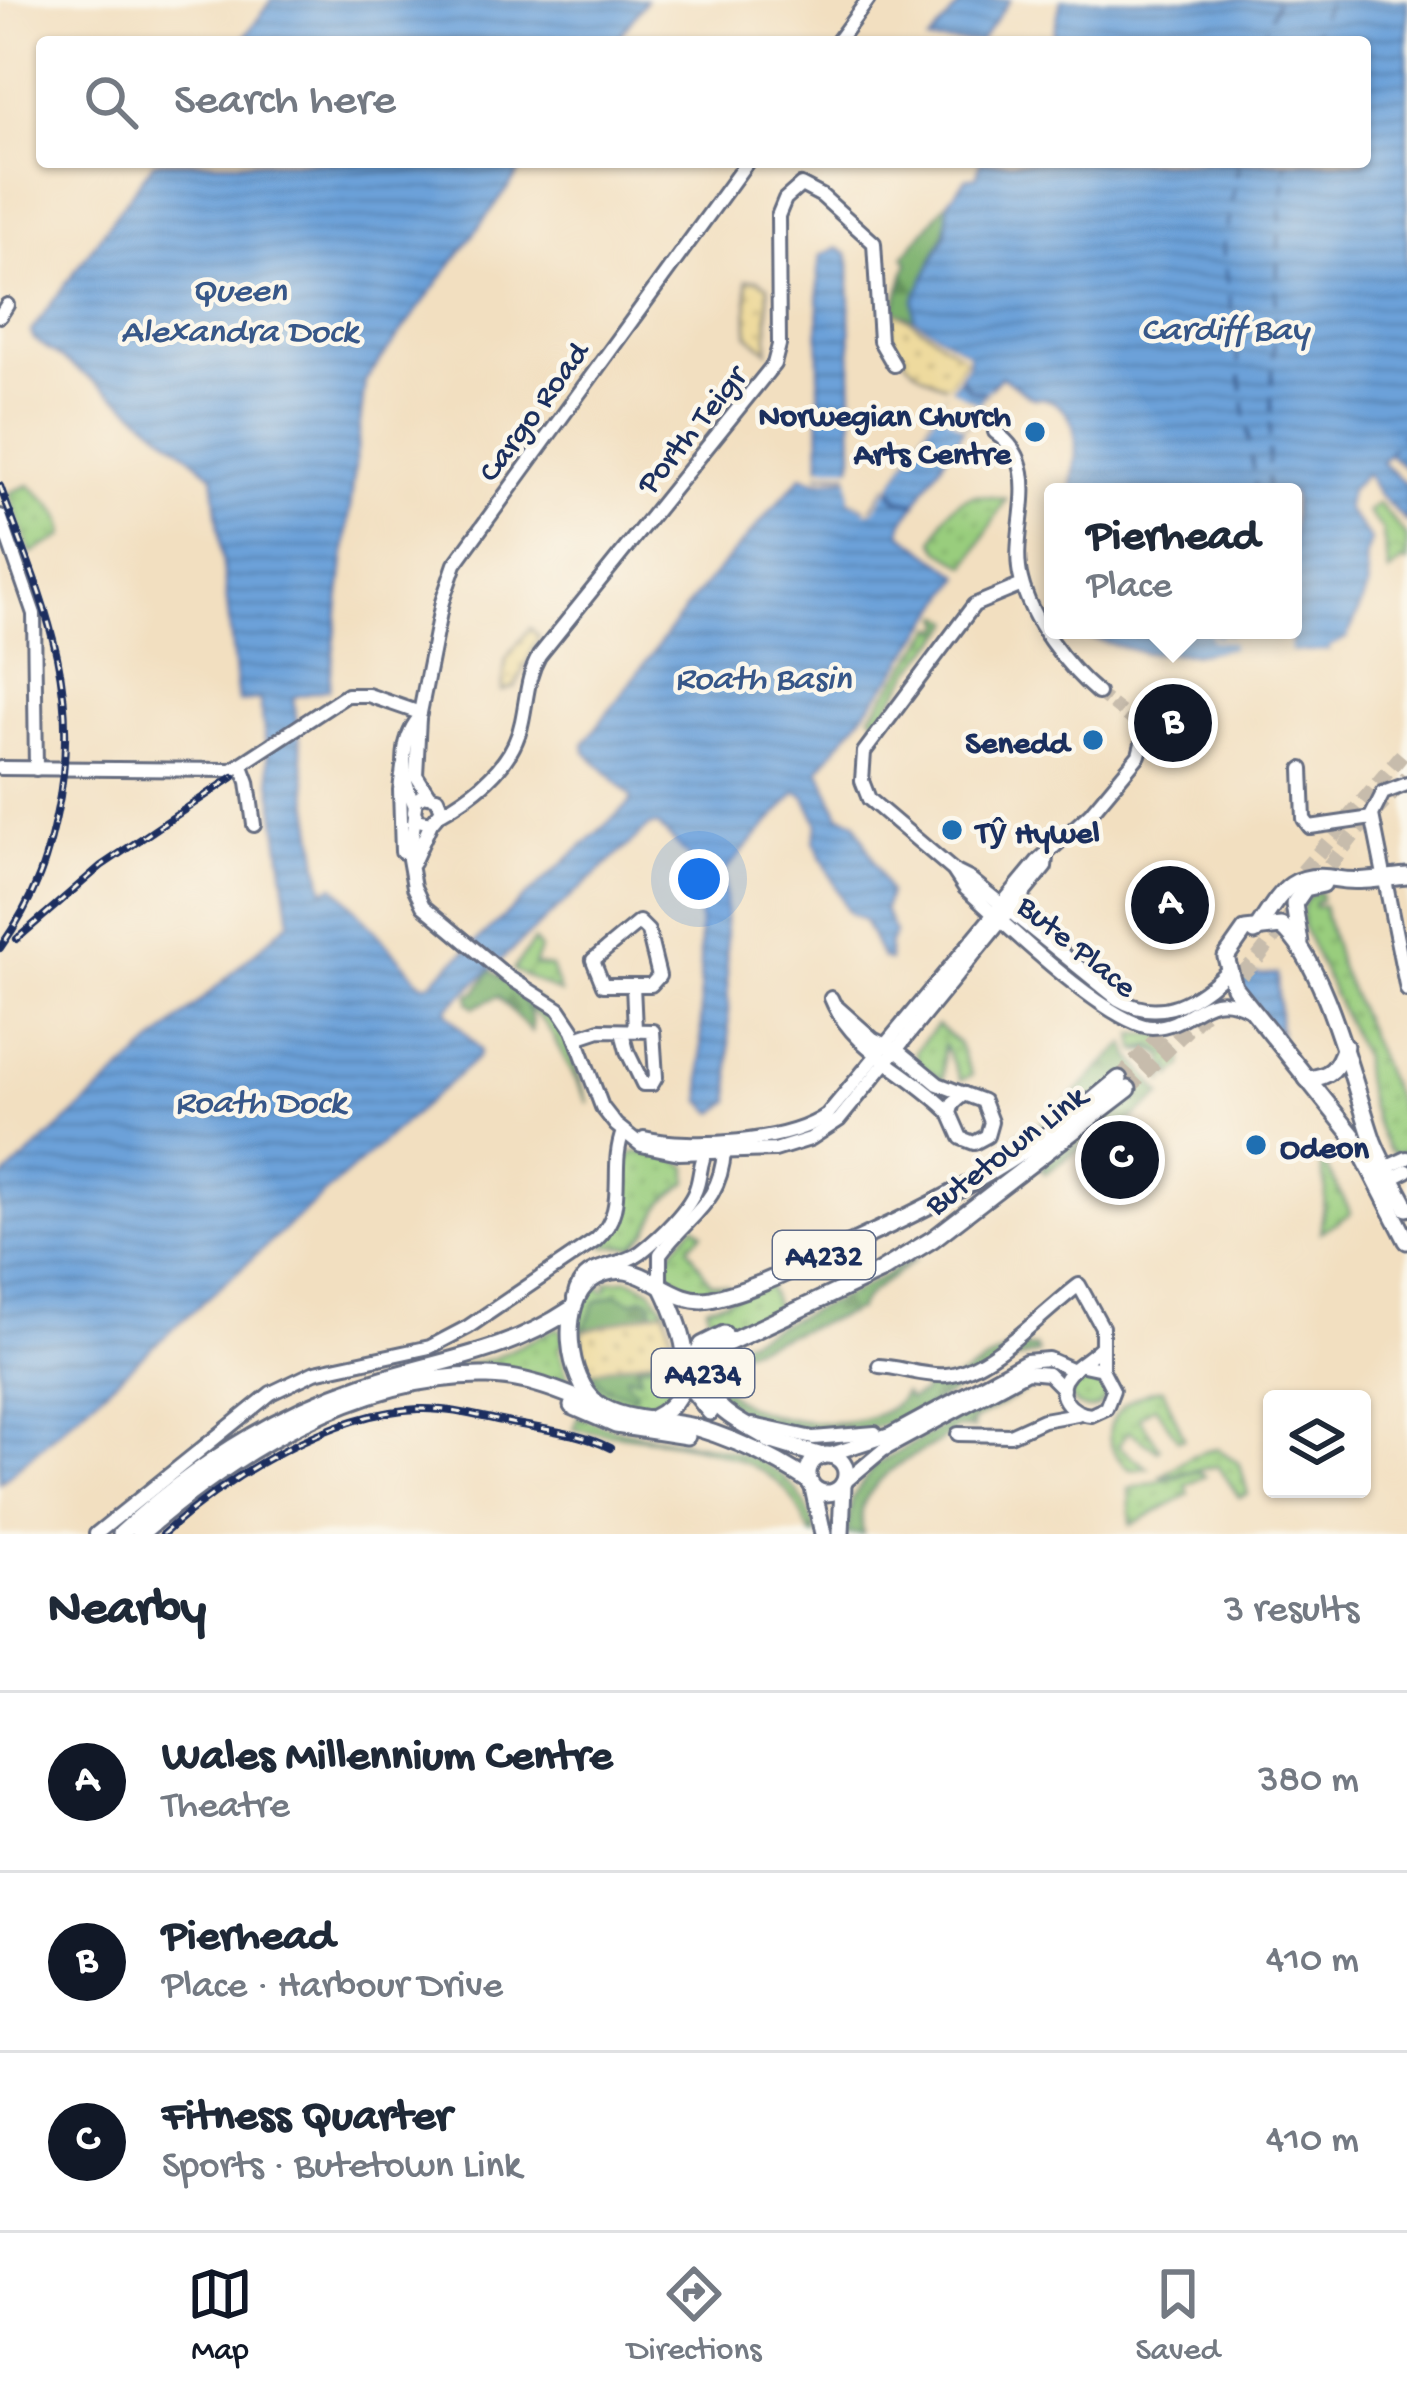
<!DOCTYPE html>
<html lang="en">
<head>
<meta charset="utf-8">
<style>
	:root { --surface:#fff; --page:#f6f6f7; --text:#1f2937; --muted:#747a83; --line:#e0e1e3; --accent:#111827 }
	body { margin:0; font-family:"Gochi Hand",sans-serif; background:var(--page); color:var(--text) }
	.controls { position:absolute; right:36px; bottom:36px; display:grid; overflow:hidden; border-radius:12px; box-shadow:0 3px 9px #0004 }
	.controls button { width:108px; height:108px; display:grid; place-items:center; padding:0; border:0; border-bottom:3px solid var(--line); background:var(--surface); color:var(--text); font:60px sans-serif }
	.you { position:absolute; left:699px; top:879px; width:42px; height:42px; margin:-30px; border:9px solid #fff; border-radius:50%; background:#1a73e8; box-shadow:0 0 0 18px #1a73e833 }
	.badge { display:grid; place-items:center; width:78px; height:78px; border-radius:50%; background:var(--accent); color:#fff; font-size:39px; font-weight:700 }
	.pin { position:absolute; translate:-50% -50%; border:6px solid #fff; box-shadow:0 3px 12px #0006 }
	.popup { position:absolute; left:1044px; top:483px; width:258px; height:156px; box-sizing:border-box; display:grid; place-content:center; border-radius:12px; background:var(--surface); filter:drop-shadow(0 3px 9px #0005); font-size:39px; white-space:nowrap; color:var(--muted) }
	.popup b { font-size:45px; color:var(--text) }
	.popup::after { content:''; position:absolute; left:50%; top:100%; margin-left:-24px; border:24px solid transparent; border-top-color:var(--surface) }
	.list { margin:0; padding:0; list-style:none }
	h2 { display:flex; justify-content:space-between; align-items:center; height:156px; margin:0; padding:0 48px; font-size:51px }
	h2 small { font-size:39px; font-weight:400; color:var(--muted) }
	.list li { display:grid; grid-template-columns:78px 1fr auto; gap:36px; align-items:center; box-sizing:border-box; height:180px; padding:0 48px; border-top:3px solid var(--line) }
	.list b { display:block; font-size:45px; white-space:nowrap }
	.list p { margin:0; font-size:39px; white-space:nowrap; color:var(--muted) }
	.list em { font-size:39px; font-style:normal; color:var(--muted) }
	.icon { flex:none; width:66px; height:66px; fill:none; stroke:currentColor; stroke-width:2; stroke-linecap:round; stroke-linejoin:round }
	.map { position:relative; flex:none; width:1407px; height:1534px; overflow:hidden }
	.search { position:absolute; background:var(--surface); box-shadow:0 3px 9px #0004; left:36px; right:36px; top:36px; height:132px; display:flex; align-items:center; gap:30px; box-sizing:border-box; padding:0 42px; border-radius:12px; color:var(--muted); font-size:45px }
	.sheet { height:696px; background:var(--surface) }
	nav { display:flex; justify-content:space-around; align-items:center; box-sizing:border-box; height:168px; border-top:3px solid var(--line); background:var(--surface); font-size:33px; color:var(--muted) }
	nav a { display:grid; justify-items:center; gap:6px }
	nav .on { color:var(--accent) }
	.map>svg:first-child { display:block }
	.grass { fill:url(#grass-dots); stroke:#5a7e6e; stroke-width:3 }
	.forest { fill:url(#forest-firs); stroke:#4a7065; stroke-width:3 }
	.sand { fill:url(#sand-dots); stroke:#84847e; stroke-width:3 }
	.park { fill:url(#park-crowns); stroke:#5a7e6e; stroke-width:3 }
	.garden { fill:url(#garden-furrows); stroke:#5a7e6e; stroke-width:3 }
	.water { fill:url(#water-rules); stroke:#44689c; stroke-width:3 }
	.pier { fill:#f2dfc0 }
	.lines { fill:none; stroke-linecap:round; stroke-linejoin:round }
	.ferry { stroke:#375789; stroke-width:3; stroke-dasharray:15 12; stroke-linecap:butt }
	.minor-tunnel { stroke:#c7bcac; stroke-width:12; stroke-dasharray:12 6; stroke-linecap:butt }
	.major-tunnel { stroke:#c7bcac; stroke-width:15; stroke-dasharray:15 8; stroke-linecap:butt }
	.minor-casing { stroke:#666d80; stroke-width:18 }
	.major-casing { stroke:#666d80; stroke-width:21 }
	.minor { stroke:#fff; stroke-width:12 }
	.major { stroke:#fff; stroke-width:15 }
	.rail-casing { stroke:#1b2f5e; stroke-width:8 }
	.rail { stroke:#fbf7ec; stroke-width:3; stroke-dasharray:9; stroke-linecap:butt }
	.poi-dot { fill:#1f6fb2; stroke:#fbf7ec; stroke-width:4.5 }
	.labels { text-anchor:middle; stroke-width:9; stroke-linejoin:round; paint-order:stroke }
	.shield { fill:#fbf7ec; stroke:#5e6b89; stroke-width:3 }
	.shield-label { font-size:30px; font-weight:bold; fill:#1b2f5e }
	.street-label { font-size:33px; fill:#1b2f5e; stroke:#fbf7ec }
	.poi-label { font-size:33px; font-weight:bold; fill:#1b2f5e; stroke:#fbf7ec; text-anchor:end }
	.water-label { font-size:36px; font-style:italic; fill:#375789; stroke:#fbf7ec }
</style>
</head>
<body>
<div class="map">
<svg width="1407" height="1534" viewBox="0 0 1407 1534">
	<defs>
		<pattern id="grass-dots" width="8" height="8" patternUnits="userSpaceOnUse" patternTransform="scale(3)"><rect width="8" height="8" fill="#99cd7d"/><path d="M2 2h.1M6 6h.1" fill="none" stroke="#83b06e" stroke-width="1.8" stroke-linecap="round"/></pattern>
		<pattern id="forest-firs" width="22" height="20" patternUnits="userSpaceOnUse" patternTransform="scale(3)"><rect width="22" height="20" fill="#7ab06c"/><path d="M5 1l3.5 6h-7zM16 11l3.5 6h-7z" fill="#63905c"/></pattern>
		<pattern id="sand-dots" width="8" height="8" patternUnits="userSpaceOnUse" patternTransform="scale(3)"><rect width="8" height="8" fill="#eeda9e"/><path d="M2 2h.1M6 6h.1" fill="none" stroke="#ccbb8a" stroke-width="1.8" stroke-linecap="round"/></pattern>
		<pattern id="park-crowns" width="20" height="18" patternUnits="userSpaceOnUse" patternTransform="scale(3)"><rect width="20" height="18" fill="#99cd7d"/><path d="M2 6a3 3 0 1 1 6 0M12 15a3 3 0 1 1 6 0" fill="none" stroke="#83b06e"/></pattern>
		<pattern id="garden-furrows" width="10" height="10" patternUnits="userSpaceOnUse" patternTransform="scale(3)"><rect width="10" height="10" fill="#99cd7d"/><path d="M-1 1l2-2M0 10L10 0M9 11l2-2" fill="none" stroke="#83b06e"/></pattern>
		<pattern id="water-rules" width="6" height="5" patternUnits="userSpaceOnUse" patternTransform="scale(3)"><rect width="6" height="5" fill="#6ca1d9"/><path d="M0 2.5h6" fill="none" stroke="#5884b3"/></pattern>
	</defs>
	<rect width="100%" height="100%" fill="#fbf7ec"/>
	<filter id="ink" filterUnits="userSpaceOnUse"><feTurbulence type="fractalNoise" baseFrequency=".00833" numOctaves="2"/><feDisplacementMap in="SourceGraphic" scale="24" xChannelSelector="R" yChannelSelector="G"/><feConvolveMatrix kernelMatrix="1 2 1 2 8 2 1 2 1" color-interpolation-filters="sRGB"/></filter>
	<filter id="wash" filterUnits="userSpaceOnUse"><feTurbulence type="fractalNoise" baseFrequency=".004" numOctaves="4" result="noise"/><feDisplacementMap in="SourceGraphic" scale="48" xChannelSelector="R" yChannelSelector="G"/><feGaussianBlur stdDeviation="2.7" result="paint"/><feColorMatrix in="noise" values="0 0 0 0 0 0 0 0 0 0 0 0 0 0 0 0 0 1.4 0 .05"/><feComposite in="paint" operator="in"/></filter>
	<g filter="url(#wash)">
		<rect width="100%" height="100%" fill="#f2dfc0"/>
		<!-- grass -->
		<g class="grass">
			<path d="M29 485C46 500 65 511 64 536L31 553 9 493Z"/>
			<path d="M976 495 1006 499 967 566 940 550 934 541C943 518 950 501 976 495Z"/>
			<path d="M943 615 953 621 950 627 913 669 878 721 871 715 935 627 940 630 945 623 941 618Z"/>
			<path d="M1320 892 1321 900 1315 902 1316 907 1323 906 1339 964 1407 1125V1150L1397 1154 1389 1150C1374 1126 1362 1085 1363 1058L1303 927C1302 910 1300 896 1320 892Z"/>
			<path d="M507 985 536 999 557 1019 589 1104 547 1026Z"/>
			<path d="M937 1025 958 1043 972 1075 961 1080 943 1043V1080L919 1063 915 1051Z"/>
			<path d="M1134 1034 1169 1035 1183 1056V1066L1172 1076 1171 1065 1163 1083 1165 1059 1157 1052H1137L1155 1047 1169 1055 1152 1045 1136 1050Z"/>
			<path d="M1318 1151 1351 1213 1320 1232 1326 1191Z"/>
			<path d="M636 1152 675 1158 688 1167V1182L663 1202 648 1231 634 1246H605L623 1208 625 1157Z"/>
			<path d="M695 1225 703 1233 688 1247 710 1282 729 1286 695 1293 674 1284 672 1276 669 1278C663 1255 674 1247 695 1225Z"/>
			<path d="M628 1279 651 1289 665 1309 583 1331 582 1341 579 1340C577 1314 578 1305 599 1285L602 1291 608 1288 606 1282Z"/>
			<path d="M768 1285 777 1309 714 1333 706 1307Z"/>
			<path d="M557 1328 561 1330 563 1343 559 1347 570 1387 543 1379 433 1372 492 1359Z"/>
			<path d="M676 1353 679 1355V1384L657 1407C630 1411 601 1405 585 1373Z"/>
			<circle cx="1088" cy="1391" r="18"/>
			<path d="M1163 1389 1184 1438 1178 1440 1155 1406 1139 1417 1160 1448 1158 1451 1129 1431 1118 1446 1148 1468 1131 1470C1086 1437 1118 1394 1163 1389Z"/>
			<path d="M578 1416C658 1454 791 1424 816 1534H811C803 1518 795 1498 782 1486 733 1441 636 1438 574 1429Z"/>
			<path d="M1217 1448 1240 1464 1248 1494 1239 1497 1218 1466 1160 1477 1191 1456Z"/>
			<path d="M1198 1471 1205 1476 1186 1486 1189 1494 1131 1525 1129 1489Z"/>
		</g>
		<!-- forest -->
		<g class="forest">
			<path d="M949 200C951 243 915 276 914 319L894 310 908 262 904 256Z"/>
			<path d="M491 970C512 985 536 1007 531 1032L498 996 475 1007 469 1003V994L476 992Z"/>
			<path d="M1126 1044 1131 1057 1162 1095 1105 1142 1096 1131 1078 1147 1080 1150 1045 1173 1040 1168 1132 1094 1074 1107 1023 1145 1016 1134C1065 1117 1087 1075 1126 1044Z"/>
			<path d="M917 1257C903 1274 866 1288 858 1310L721 1358 717 1368C720 1377 722 1387 729 1393 763 1426 880 1438 904 1393L909 1399 923 1393 925 1380H954L1021 1341 1027 1349 1035 1347 1038 1353C994 1364 952 1395 912 1414 852 1443 769 1437 716 1395L708 1376 711 1361 735 1344 858 1290Z"/>
			<path d="M617 1294 633 1302 642 1297 650 1299 654 1312 583 1332 595 1302Z"/>
			<path d="M663 1351 659 1362 639 1365 640 1378 627 1375V1383L636 1390 634 1396C614 1389 602 1395 592 1369Z"/>
			<path d="M1026 1383 1030 1388 973 1421V1429L956 1428C935 1451 902 1454 877 1484 863 1501 859 1505 863 1534H847L852 1498 874 1466 1016 1385Z"/>
		</g>
		<!-- sand -->
		<g class="sand">
			<path d="M747 280H758L768 286V351L748 335Z"/>
			<path d="M895 310 967 358 949 386C917 378 880 347 895 310Z"/>
			<path d="M530 628 539 637 515 687 502 691 506 659Z"/>
			<path d="M665 1309 676 1353 585 1373 582 1331Z"/>
		</g>
		<!-- park -->
		<path class="park" d="M1378 503 1407 537V563L1402 561 1389 573 1382 529 1367 512Z"/>
		<!-- garden -->
		<path class="garden" d="M534 941 540 950 534 965 551 967 560 993 513 970Z"/>
		<!-- water -->
		<g class="water">
			<path d="M272 0H646L615 42H241Z"/>
			<path d="M964 0H1010L980 42H928Z"/>
			<path d="M1061 0H1407V429L1401 435 1407 439V469L1389 455 1393 447 1382 463 1407 485V522L1378 493 1366 474 1350 490 1346 509 1371 540 1365 557 1368 588 1347 639 1330 647V651L1274 654 1231 649 1207 654 1151 655 1080 635V630H1293V492H1071C1076 460 1087 409 1043 398 1040 397 1037 399 1034 398 1023 394 1012 382 1001 376L986 392 970 389 960 375 969 361 967 354 914 319V299L946 234 949 200 967 178 977 176 980 162H1365V42H1052Z"/>
			<path d="M154 162H527L365 381 329 689 293 697 323 890 335 886 422 984H429L631 802V796L586 752 584 744 697 594 802 476 818 481 851 478 850 500 870 512 887 486 898 501 916 504 902 523 901 533 961 576 890 680 819 769 839 815 855 821 889 893 884 910 895 933 889 944V960L882 958 864 920 848 912 814 841 818 824 805 796 797 792 724 872 731 1101 715 1113 702 1101 699 876 689 857 658 825H651L447 1008 448 1014 480 1050 478 1057 0 1483V1181L290 921 260 700 238 702 213 475 124 402 34 339 31 332Z"/>
			<path d="M837 248 847 254 849 263 853 456 849 473 820 474 818 272 820 256Z"/>
			<path d="M958 376 969 390 986 394 918 499 915 502 899 499 890 486Z"/>
			<path d="M1277 974 1280 1037 1242 990 1237 976Z"/>
		</g>
		<!-- pier -->
		<g class="pier">
			<path d="M907 315 968 354 967 364 951 388 979 405 986 392 992 383 981 406 984 408H979L968 424 964 423 968 431 938 411 876 508 872 511 867 512 850 500 849 472H815L817 467H855L852 500 864 509H873L937 410 933 407H938L947 392 945 384 949 385 967 359Z"/>
			<path d="M1362 611 1365 613 1348 641 1332 648 1330 657 1232 655 1199 661 1142 660 1078 641 1074 635 1142 654 1199 655 1233 648 1231 642 1211 640 1210 630 1215 637 1222 636V630L1226 636 1232 635V630L1235 635H1242V630L1246 634 1288 630 1290 653 1329 651 1330 647 1347 639Z"/>
		</g>
		<g class="lines">
			<!-- ferry -->
			<g class="ferry">
				<path d="M1262 42 1277 0"/>
				<path d="M1310 42 1329 0"/>
				<path d="M1239 162 1223 248 1256 492"/>
				<path d="M1267 492 1279 236 1286 162"/>
				<path d="M1290 630 1292 644"/>
			</g>
		</g>
	</g>
	<g filter="url(#ink)">
		<g class="lines">
			<!-- minor-tunnel -->
			<path class="minor-tunnel" d="M1098 693 1138 725"/>
			<!-- major-tunnel -->
			<g class="major-tunnel">
				<path d="M1315 884 1355 833 1407 778"/>
				<path d="M1288 889 1407 749"/>
				<path d="M1119 1079 1199 994"/>
				<path d="M1128 1089 1258 958 1300 903"/>
			</g>
			<!-- minor casing -->
			<g class="minor-casing">
				<g id="minor">
					<path d="M837 42 868 0"/>
					<path d="M0 316 7 305"/>
					<path d="M995 432C1048 467 1008 530 1021 579 1031 621 1066 666 1098 693"/>
					<path d="M0 516 34 614 36 769"/>
					<path d="M1022 585 974 605 864 752 862 781 869 799 954 871 970 879 1118 999C1160 1024 1198 1001 1229 969"/>
					<path d="M242 766 248 782 254 825"/>
					<path d="M0 768 232 770 347 695H368L420 713"/>
					<path d="M1302 769 1304 819 1310 827 1372 818"/>
					<path d="M1407 784 1383 793 1372 815 1407 990"/>
					<path d="M428 794 416 775 419 718 442 602 455 564 747 162"/>
					<path d="M414 804C401 777 399 742 419 718"/>
					<path d="M441 813C477 793 514 764 522 721 527 698 527 677 539 656L774 364 779 345 778 216 785 199 801 185 822 196 874 243 880 341 894 365"/>
					<path d="M415 816 409 859 414 887 423 906 508 977 559 1009 573 1030 602 1107 616 1125 641 1145 679 1153 775 1150 810 1139 839 1120 1045 867 1046 857"/>
					<path d="M402 852 400 790 403 767"/>
					<path d="M413 863 431 823 442 810 437 798 423 795 416 800 414 812 418 820 431 823"/>
					<path d="M955 873 965 888C1001 920 1110 1026 1152 1027 1193 1027 1203 985 1247 1008"/>
					<path d="M633 985H651L659 976 648 931 639 922 593 960 603 985H633L635 1030"/>
					<path d="M831 998C853 1052 910 1071 950 1113"/>
					<path d="M836 1006 873 1039 898 1051 938 1084 964 1094"/>
					<path d="M576 1038 600 1030 653 1031 656 1077 652 1084H643L627 1051 622 1032"/>
					<path d="M964 1094 983 1101 991 1122 987 1136 974 1143 961 1138 950 1113 953 1103Z"/>
					<path d="M644 1138C691 1149 788 1143 827 1115L1037 862 1090 814 1139 755 1144 736 1138 725"/>
					<path d="M1381 1170 1407 1158"/>
					<path d="M1385 1182 1407 1171"/>
					<path d="M660 1283V1254C688 1215 721 1204 724 1151"/>
					<path d="M574 1298C582 1259 616 1271 641 1252 659 1238 691 1208 697 1186 701 1173 700 1161 707 1149"/>
					<path d="M1083 1365 1102 1369 1113 1390 1106 1408 1091 1415C1070 1413 1052 1393 1069 1374 1077 1364 1090 1358 1100 1348"/>
					<path d="M879 1366C901 1367 924 1377 946 1375 990 1371 1044 1311 1079 1285L1102 1327V1369"/>
					<path d="M753 1425 813 1438 875 1433"/>
					<path d="M958 1434 1010 1435 1043 1420 1077 1414"/>
					<path d="M828 1455 890 1435 1026 1361 1048 1359 1073 1370"/>
					<path d="M845 1482 883 1450 1027 1372 1048 1374 1063 1389"/>
					<path d="M96 1534 271 1393 315 1372 430 1347 468 1327 596 1240C630 1209 608 1170 623 1132"/>
				</g>
			</g>
			<!-- major casing -->
			<g class="major-casing">
				<g id="major">
					<path d="M1255 932C1280 895 1289 870 1337 879 1358 883 1386 878 1407 876"/>
					<path d="M1300 943 1294 904 1305 888 1323 884"/>
					<path d="M1307 1079C1331 1077 1338 1068 1345 1046"/>
					<path d="M1407 1208C1396 1186 1382 1164 1373 1141 1354 1087 1325 960 1281 926L1245 930 1226 957 1234 987 1353 1136 1407 1241"/>
					<path d="M572 1406 616 1425 687 1436"/>
					<path d="M710 1412 695 1393 689 1371 702 1345 724 1334"/>
					<path d="M653 1418C707 1392 683 1329 662 1286"/>
					<path d="M769 1440 822 1456"/>
					<path d="M774 1441C743 1424 706 1410 702 1370L715 1349 879 1272 933 1239 1128 1089"/>
					<circle cx="827" cy="1474" r="19"/>
					<path d="M809 1481C773 1457 735 1439 694 1427 663 1419 622 1422 597 1403 567 1380 558 1304 591 1280 638 1248 666 1308 711 1299 754 1290 798 1267 838 1249 947 1200 1028 1157 1119 1079"/>
					<path d="M813 1488 823 1534"/>
					<path d="M121 1534C191 1469 272 1416 363 1385 437 1360 503 1355 570 1310"/>
					<path d="M140 1534C233 1453 359 1373 488 1376 527 1377 559 1391 594 1405"/>
					<path d="M841 1534 843 1485"/>
				</g>
			</g>
			<!-- minor -->
			<use href="#minor" class="minor"/>
			<!-- major -->
			<use href="#major" class="major"/>
			<!-- rail casing -->
			<g class="rail-casing">
				<g id="rail">
					<path d="M0 486C40 596 80 676 60 796 49 857 36 897 0 948"/>
					<path d="M17 939 101 866 233 777"/>
					<path d="M163 1534C227 1477 331 1412 419 1409 451 1408 481 1417 511 1423 545 1430 578 1432 610 1448"/>
				</g>
			</g>
			<!-- rail -->
			<use href="#rail" class="rail"/>
		</g>
	</g>
	<!-- markers -->
	<g class="poi-dot">
		<circle cx="1035" cy="432" r="12"/>
		<circle cx="1093" cy="740" r="12"/>
		<circle cx="952" cy="830" r="12"/>
		<circle cx="1256" cy="1145" r="12"/>
	</g>
	<g class="labels">
		<!-- shield labels -->
		<g class="shield">
			<rect x="773" y="1231" width="102" height="48" rx="9"/>
			<rect x="652" y="1349" width="102" height="48" rx="9"/>
		</g>
		<g class="shield-label">
			<text x="824" y="1265">A4232</text>
			<text x="703" y="1383">A4234</text>
		</g>
		<!-- street labels -->
		<g class="street-label">
			<text transform="translate(531 410) rotate(-54)" y="12">Cargo Road</text>
			<text transform="translate(689 428) rotate(-51)" y="12">Porth Teigr</text>
			<text transform="translate(1079 944) rotate(39)" y="12">Bute Place</text>
			<text transform="translate(1004 1148) rotate(-37)" y="12">Butetown Link</text>
		</g>
		<!-- poi labels -->
		<g class="poi-label">
			<text x="1011" y="425">Norwegian Church<tspan x="1011" dy="38">Arts Centre</tspan></text>
			<text x="1069" y="752">Senedd</text>
			<text x="976" y="842" text-anchor="start">Tŷ Hywel</text>
			<text x="1280" y="1157" text-anchor="start">Odeon</text>
		</g>
		<!-- water labels -->
		<g class="water-label">
			<text x="239" y="300">Queen<tspan x="239" dy="41">Alexandra Dock</tspan></text>
			<text x="1225" y="339">Cardiff Bay</text>
			<text x="763" y="688">Roath Basin</text>
			<text x="260" y="1112">Roath Dock</text>
		</g>
	</g>
</svg>
<div class="controls">
<button><svg class="icon" aria-label="layers" viewBox="0 0 24 24"><path d="M12 4l9 5-9 5-9-5zM3 14l9 5 9-5"/></svg></button>
</div>
<div class="you"></div>
<div class="pin badge" style="left:1170px;top:905px">A</div>
<div class="pin badge" style="left:1173px;top:723px">B</div>
<div class="popup"><b>Pierhead</b>Place</div>
<div class="pin badge" style="left:1120px;top:1160px">C</div>
<div class="search"><svg class="icon" aria-label="search" viewBox="0 0 24 24"><circle cx="10" cy="10" r="6"/><path d="M15 15l6 6"/></svg>Search here</div>
</div>
<section class="sheet">
<h2>Nearby<small>3 results</small></h2>
<ul class="list">
<li><span class="badge">A</span><div><b>Wales Millennium Centre</b><p>Theatre</p></div><em>380 m</em></li>
<li><span class="badge">B</span><div><b>Pierhead</b><p>Place · Harbour Drive</p></div><em>410 m</em></li>
<li><span class="badge">C</span><div><b>Fitness Quarter</b><p>Sports · Butetown Link</p></div><em>410 m</em></li>
</ul>
</section>
<nav>
<a class="on"><svg class="icon" aria-label="map" viewBox="0 0 24 24"><path d="M3 6l6-2 6 2 6-2v14l-6 2-6-2-6 2zM9 4v14M15 6v14"/></svg>Map</a>
<a><svg class="icon" aria-label="directions" viewBox="0 0 24 24"><path d="M12 3l9 9-9 9-9-9zM9 14v-3h6M13 9l2 2-2 2"/></svg>Directions</a>
<a><svg class="icon" aria-label="saved" viewBox="0 0 24 24"><path d="M7 4h10v16l-5-4-5 4z"/></svg>Saved</a>
</nav>
</body>
</html>
